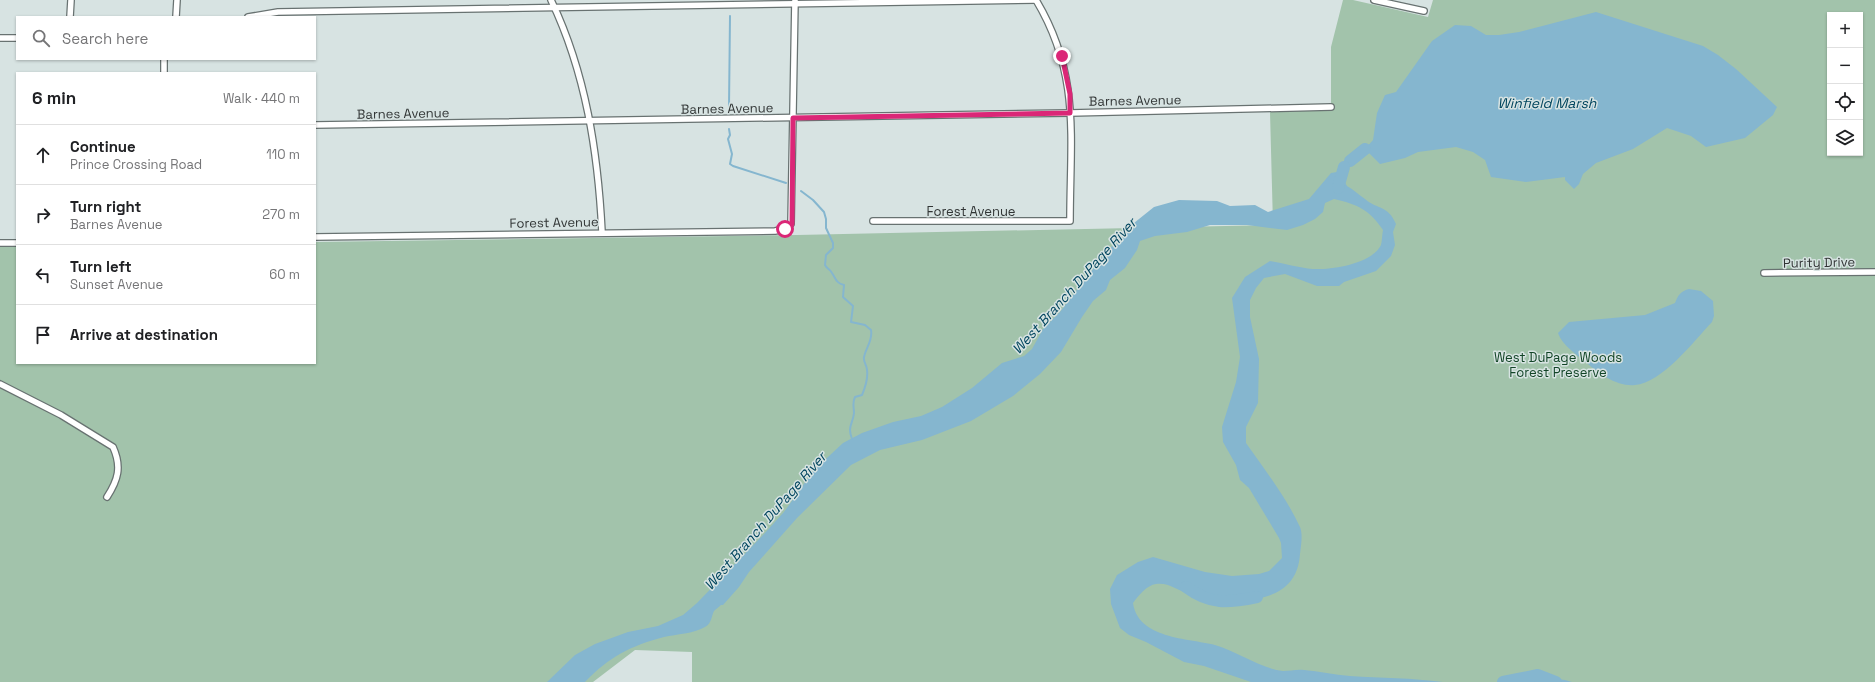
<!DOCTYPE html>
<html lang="en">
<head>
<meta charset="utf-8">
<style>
	:root { --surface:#fff; --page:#f6f6f6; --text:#202124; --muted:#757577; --line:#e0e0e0 }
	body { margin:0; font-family:"Space Grotesk",sans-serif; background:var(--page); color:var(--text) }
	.controls { position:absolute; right:12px; top:12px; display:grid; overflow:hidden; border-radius:0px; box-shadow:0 1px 3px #0004 }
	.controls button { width:36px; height:36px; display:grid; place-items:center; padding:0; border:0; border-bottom:1px solid var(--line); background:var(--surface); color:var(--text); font:20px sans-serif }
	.stop { position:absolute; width:12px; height:12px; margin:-9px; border:3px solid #db2777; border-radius:50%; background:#fff }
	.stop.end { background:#db2777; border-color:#fff; box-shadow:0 1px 4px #0008 }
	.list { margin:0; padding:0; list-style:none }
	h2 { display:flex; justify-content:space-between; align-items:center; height:52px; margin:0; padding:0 16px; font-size:17px }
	h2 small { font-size:13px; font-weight:400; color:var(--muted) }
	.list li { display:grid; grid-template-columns:26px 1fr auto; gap:12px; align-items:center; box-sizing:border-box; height:60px; padding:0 16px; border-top:1px solid var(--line) }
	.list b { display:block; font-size:15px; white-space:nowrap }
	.list p { margin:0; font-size:13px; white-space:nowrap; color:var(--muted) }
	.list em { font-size:13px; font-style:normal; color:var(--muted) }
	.icon { flex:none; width:22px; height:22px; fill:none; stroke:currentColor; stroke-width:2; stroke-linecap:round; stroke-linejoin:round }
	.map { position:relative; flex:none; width:1875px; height:682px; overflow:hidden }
	.search { position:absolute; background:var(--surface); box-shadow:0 1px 3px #0004; left:16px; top:16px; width:300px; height:44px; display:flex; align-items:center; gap:10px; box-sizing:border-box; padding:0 14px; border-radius:0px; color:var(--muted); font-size:15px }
	.panel { position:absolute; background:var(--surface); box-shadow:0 1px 3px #0004; left:16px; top:72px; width:300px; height:292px; border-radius:0px }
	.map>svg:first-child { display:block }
	.green { fill:#a2c3ab; fill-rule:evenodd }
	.water { fill:#85b6cf }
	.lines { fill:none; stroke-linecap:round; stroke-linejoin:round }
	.stream { stroke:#85b6cf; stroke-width:2 }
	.river { stroke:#85b6cf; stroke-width:12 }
	.minor-casing { stroke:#687271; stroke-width:8 }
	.minor { stroke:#fff; stroke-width:5.5 }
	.route { stroke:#db2777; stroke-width:5 }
	.labels { text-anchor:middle; stroke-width:3; stroke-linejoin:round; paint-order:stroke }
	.street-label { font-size:13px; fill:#313535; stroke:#d7e3e2 }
	.park-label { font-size:13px; fill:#124527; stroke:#d7e3e2 }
	.water-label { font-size:14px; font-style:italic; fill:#00455e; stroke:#d7e3e2 }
</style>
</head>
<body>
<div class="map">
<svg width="1875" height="682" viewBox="0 0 1875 682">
	<rect width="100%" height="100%" fill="#d7e3e2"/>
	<!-- green -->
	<path class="green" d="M1343 0H1353L1428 17 1433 0H1875V682H692V652L635 650 593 682H0V247H17V363H315V242L797 235 1273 225 1270 112 1331 110V47ZM1830 15H1860V153H1830Z"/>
	<!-- water -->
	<g class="water">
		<path d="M1596 12 1703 46 1718 55 1736 69 1777 107 1773 115 1745 138 1706 147 1691 136 1667 128 1633 149 1596 163 1583 174 1579 184 1574 189 1565 180V177L1526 182 1491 177 1485 160 1473 152 1456 147 1418 152 1405 158 1380 164 1365 149 1373 140 1377 113 1385 95 1396 92 1432 41 1455 25 1471 26 1486 35H1499L1519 32Z"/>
		<path d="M1337 172 1341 176 1347 186C1354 190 1358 194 1365 199 1378 210 1388 205 1396 224L1393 232 1395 245 1391 256 1376 271 1344 282 1339 286H1317L1285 274 1264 278 1256 288 1250 300V317L1259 359 1258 403 1246 427V443C1265 470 1286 497 1300 527 1303 534 1301 546 1300 554 1297 601 1251 602 1214 599 1205 598 1196 596 1187 593 1177 590 1168 582 1156 584 1147 585 1138 596 1133 603 1138 639 1188 638 1215 645 1239 652 1259 668 1283 671 1290 671 1297 669 1304 670 1319 671 1334 675 1350 676 1381 678 1412 678 1443 682H1251L1204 666 1184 662 1146 642 1129 635 1120 628 1111 604 1110 589 1117 575 1138 562 1153 557 1205 572 1232 576 1259 574 1269 571 1282 558 1281 543 1279 538 1249 488 1240 480 1236 465 1223 442 1222 427 1236 382 1240 357 1232 298 1245 277 1270 261C1284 263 1299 268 1313 269 1331 270 1372 264 1381 245 1382 241 1382 235 1383 230 1370 210 1357 204 1334 199L1325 203 1323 212 1315 219 1303 225 1287 230 1247 225H1210L1187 232 1155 236 1140 241 1137 250 1125 268 1110 280 1106 290 1093 301 1082 317 1061 352 1040 374 1013 396 971 421 922 440 880 450 851 465 797 518 749 572 739 587 723 605H721C719 607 716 609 714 611 711 617 712 623 705 627 693 634 677 634 664 637 630 646 609 657 585 682H547L575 655 595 644 628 632 658 626 683 615 697 603 764 534 784 512 814 470 843 443 862 433 893 422 921 416 942 407 972 388 1002 363 1024 356 1032 349 1043 329 1060 312 1109 248 1119 243 1129 227 1154 207 1179 200 1217 201 1230 206 1255 205 1268 212 1309 199 1331 173Z"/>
		<path d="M1689 289 1701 291 1713 301 1714 316 1712 322C1694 341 1662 383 1635 385 1618 387 1599 374 1587 363 1577 355 1562 345 1558 333L1569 322 1645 315 1675 303C1678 295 1681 291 1689 289Z"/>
		<path d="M1539 677 1565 680 1572 682H1506Z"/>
	</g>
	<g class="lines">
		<!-- stream -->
		<g class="stream">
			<path d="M729 107 730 16"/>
			<path d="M729 129 730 135 728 139 732 154 730 164 733 166 786 183"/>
			<path d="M801 191 813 200 824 212 826 219V228L833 243V248L826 255 825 265C827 269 830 269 832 273 836 279 836 283 844 285L843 297 853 306 851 322 865 325 871 330C873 341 866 347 864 357 863 362 867 365 867 370 868 377 865 388 862 395L855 397C852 403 854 407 854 413 853 424 847 426 852 439"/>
		</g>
		<!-- river -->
		<g class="river">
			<path d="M1350 161 1365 149"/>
			<path d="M1338 188 1344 167"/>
			<path d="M1186 587C1210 605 1228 603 1257 597"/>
			<path d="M1503 682 1538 675 1556 682"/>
		</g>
		<!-- minor casing -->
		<g class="minor-casing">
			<g id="minor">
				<path d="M551 0C586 73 598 153 602 232"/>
				<path d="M1374 0 1424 11"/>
				<path d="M70 17 71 0"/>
				<path d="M176 17 177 0"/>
				<path d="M248 17 278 12 1035 0"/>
				<path d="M0 38H17"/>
				<path d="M164 59V73"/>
				<path d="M315 125 1070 113 1331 107"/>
				<path d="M873 221H1070C1070 138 1081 75 1036 0"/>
				<path d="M315 237 775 231 785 229 791 224 795 0"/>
				<path d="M0 243H17"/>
				<path d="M1764 273 1875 272"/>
				<path d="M0 384 61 415 113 447C122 467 118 480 107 497"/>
			</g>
		</g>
		<!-- minor -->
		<use href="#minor" class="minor"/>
	</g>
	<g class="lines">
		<!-- route -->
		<path class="route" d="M785 229 792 224 793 118 1070 113V94L1062 56"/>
	</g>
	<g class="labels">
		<!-- street labels -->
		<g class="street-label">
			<text transform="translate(1135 100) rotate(-1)" y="5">Barnes Avenue</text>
			<text transform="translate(727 108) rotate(-1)" y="5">Barnes Avenue</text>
			<text transform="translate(403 113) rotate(-1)" y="5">Barnes Avenue</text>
			<text x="971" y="216">Forest Avenue</text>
			<text transform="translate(554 222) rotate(-1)" y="5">Forest Avenue</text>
			<text transform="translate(1819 262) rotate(-1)" y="5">Purity Drive</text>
		</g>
		<!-- park labels -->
		<g class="park-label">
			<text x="1558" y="362">West DuPage Woods<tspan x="1558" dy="15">Forest Preserve</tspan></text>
		</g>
		<!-- water labels -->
		<g class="water-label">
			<text x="1547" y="108">Winfield Marsh</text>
			<text transform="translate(1074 286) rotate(-48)" y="5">West Branch DuPage River</text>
			<text transform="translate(765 521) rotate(-49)" y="5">West Branch DuPage River</text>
		</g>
	</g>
</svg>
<div class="controls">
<button>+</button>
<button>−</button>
<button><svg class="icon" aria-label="locate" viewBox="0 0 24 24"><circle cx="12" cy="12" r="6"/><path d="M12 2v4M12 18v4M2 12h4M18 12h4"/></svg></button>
<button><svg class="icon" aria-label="layers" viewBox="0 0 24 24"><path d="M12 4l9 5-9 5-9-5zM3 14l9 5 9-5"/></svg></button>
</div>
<div class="stop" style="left:785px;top:229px"></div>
<div class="stop end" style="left:1062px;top:56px"></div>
<div class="search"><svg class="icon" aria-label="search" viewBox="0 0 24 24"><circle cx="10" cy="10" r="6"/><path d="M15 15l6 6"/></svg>Search here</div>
<section class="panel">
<h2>6 min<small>Walk · 440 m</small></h2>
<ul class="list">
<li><svg class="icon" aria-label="ahead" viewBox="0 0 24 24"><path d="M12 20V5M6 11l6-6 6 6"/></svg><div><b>Continue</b><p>Prince Crossing Road</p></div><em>110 m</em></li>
<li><svg class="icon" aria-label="right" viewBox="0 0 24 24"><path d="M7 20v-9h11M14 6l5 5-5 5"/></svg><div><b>Turn right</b><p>Barnes Avenue</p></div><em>270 m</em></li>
<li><svg class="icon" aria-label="left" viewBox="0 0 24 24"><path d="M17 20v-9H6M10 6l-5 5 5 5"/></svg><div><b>Turn left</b><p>Sunset Avenue</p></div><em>60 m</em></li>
<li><svg class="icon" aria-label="arrive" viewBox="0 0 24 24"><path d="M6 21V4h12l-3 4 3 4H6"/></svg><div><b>Arrive at destination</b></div></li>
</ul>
</section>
</div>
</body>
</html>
